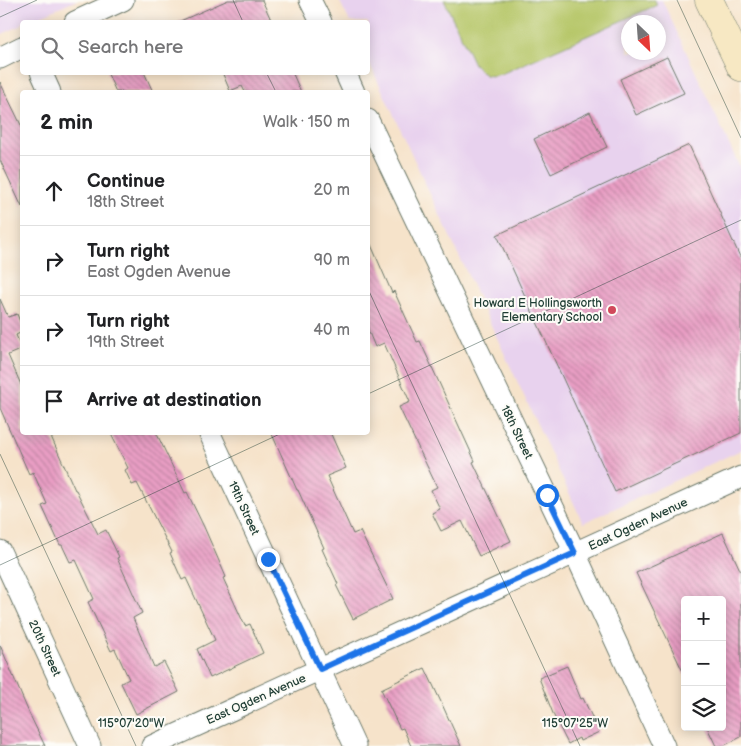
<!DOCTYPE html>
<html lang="en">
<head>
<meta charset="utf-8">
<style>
	:root { --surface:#fff; --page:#f2f2f2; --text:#202124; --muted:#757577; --line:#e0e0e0 }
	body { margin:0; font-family:"Balsamiq Sans",sans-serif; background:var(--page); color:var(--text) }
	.controls { position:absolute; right:15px; bottom:15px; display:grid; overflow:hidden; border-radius:5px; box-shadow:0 2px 12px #0003 }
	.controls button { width:45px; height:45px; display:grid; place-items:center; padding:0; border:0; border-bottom:1px solid var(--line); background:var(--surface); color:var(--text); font:25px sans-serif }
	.compass { position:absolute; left:621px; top:15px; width:45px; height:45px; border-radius:50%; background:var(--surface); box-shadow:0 2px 12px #0003; rotate:155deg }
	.stop { position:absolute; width:15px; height:15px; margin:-11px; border:4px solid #1a73e8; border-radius:50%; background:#fff }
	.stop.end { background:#1a73e8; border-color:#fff; box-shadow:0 1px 5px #0008 }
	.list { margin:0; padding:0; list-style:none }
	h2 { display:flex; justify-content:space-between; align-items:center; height:65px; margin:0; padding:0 20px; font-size:21px }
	h2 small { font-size:16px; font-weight:400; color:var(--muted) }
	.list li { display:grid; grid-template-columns:32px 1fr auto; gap:15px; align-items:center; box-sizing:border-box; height:70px; padding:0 20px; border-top:1px solid var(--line) }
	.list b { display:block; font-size:19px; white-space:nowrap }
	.list p { margin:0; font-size:16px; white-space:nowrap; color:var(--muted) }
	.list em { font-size:16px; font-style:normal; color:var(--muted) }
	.icon { flex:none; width:28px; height:28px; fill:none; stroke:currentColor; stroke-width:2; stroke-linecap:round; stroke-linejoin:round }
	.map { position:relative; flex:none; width:741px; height:746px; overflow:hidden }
	.search { position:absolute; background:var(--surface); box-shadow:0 2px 12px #0003; left:20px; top:20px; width:350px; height:55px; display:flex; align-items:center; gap:12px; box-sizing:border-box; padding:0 18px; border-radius:5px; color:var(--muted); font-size:19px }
	.panel { position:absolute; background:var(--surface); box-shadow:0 2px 12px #0003; left:20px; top:90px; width:350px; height:345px; border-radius:5px }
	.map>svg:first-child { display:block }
	.built { fill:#e8d2ee; fill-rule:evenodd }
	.garden { fill:#b7c76a; stroke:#6b824f }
	.building { fill:url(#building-back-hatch) }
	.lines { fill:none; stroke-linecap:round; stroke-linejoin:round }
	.street-casing { stroke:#6a7768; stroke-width:23 }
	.secondary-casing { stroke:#6a7768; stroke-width:29 }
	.street { stroke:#fff; stroke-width:21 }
	.secondary { stroke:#f7e8c3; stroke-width:28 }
	.route { stroke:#1a73e8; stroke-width:6 }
	.ticks { fill:none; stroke:#1f3d34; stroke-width:1; stroke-opacity:0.45 }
	.poi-dot { fill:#d1495b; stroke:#fdfcf7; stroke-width:2 }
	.labels { text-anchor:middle; stroke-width:4; stroke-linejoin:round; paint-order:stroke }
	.poi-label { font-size:12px; fill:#1f3d34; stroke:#fdfcf7; text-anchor:end }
	.street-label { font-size:12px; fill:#1f3d34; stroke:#fdfcf7 }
	.ticks-label { font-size:12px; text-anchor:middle; fill:#1f3d34; stroke:#fdfcf7; stroke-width:4; stroke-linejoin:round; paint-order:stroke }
</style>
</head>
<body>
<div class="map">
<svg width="741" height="746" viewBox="0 0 741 746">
	<defs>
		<pattern id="building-back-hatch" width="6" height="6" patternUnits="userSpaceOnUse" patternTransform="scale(1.25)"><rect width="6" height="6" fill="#e99ec4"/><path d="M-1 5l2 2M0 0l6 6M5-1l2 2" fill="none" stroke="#bc82a0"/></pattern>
	</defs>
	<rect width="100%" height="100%" fill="#fdfcf7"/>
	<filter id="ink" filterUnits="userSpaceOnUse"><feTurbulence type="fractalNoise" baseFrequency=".02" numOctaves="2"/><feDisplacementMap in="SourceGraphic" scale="10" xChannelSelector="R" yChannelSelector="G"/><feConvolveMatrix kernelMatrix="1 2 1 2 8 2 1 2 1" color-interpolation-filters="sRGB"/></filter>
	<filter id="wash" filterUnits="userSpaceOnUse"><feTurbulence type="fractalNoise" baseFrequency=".0096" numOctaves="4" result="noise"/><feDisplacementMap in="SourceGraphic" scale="20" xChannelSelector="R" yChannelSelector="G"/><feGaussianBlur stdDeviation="1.12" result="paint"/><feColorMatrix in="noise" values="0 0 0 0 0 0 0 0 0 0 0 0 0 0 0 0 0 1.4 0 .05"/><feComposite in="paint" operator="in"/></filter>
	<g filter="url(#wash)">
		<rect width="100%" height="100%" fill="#f6e3ca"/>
		<!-- built -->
		<g class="built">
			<path d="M0 0H77L28 22H22V25L0 35Z"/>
			<path d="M339 0H662L741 170V450L583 523 368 60V22H350ZM628 22H658V52H628Z"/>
		</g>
		<!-- garden -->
		<path class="garden" d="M444 0H655L657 5 501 74 492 76 485 75 474 64Z"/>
		<g id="blocks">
			<!-- building -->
			<g class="building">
				<path d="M228 0H262L272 22H178Z"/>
				<path d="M667 57 684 93 636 115 620 79Z"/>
				<path d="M107 72H144L153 92H116Z"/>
				<path d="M222 72H292L301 92H245L242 86 230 91Z"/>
				<path d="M0 82 22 127V207L0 160Z"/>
				<path d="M590 112 607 147 551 174 534 139Z"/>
				<path d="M689 145 741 259V433L615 492 497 235Z"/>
				<path d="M368 238 392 293 394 291 417 342 420 341 475 461 473 462 511 541 479 556 462 521 441 531 432 513 440 509 431 490 437 487 399 407 410 402 384 343 375 347 368 330Z"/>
				<path d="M0 299 8 317 17 314 22 327V332L16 335 22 349 8 355 22 387V432H49L75 490H76L98 534 106 530 119 557 117 558 142 613 133 618 154 667 164 662 179 692 136 714 121 683 129 679 115 649 111 651 88 602 94 599 76 560 70 562 62 545H60L42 506 47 504 33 472 29 474 0 408Z"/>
				<path d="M110 432H156L185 493 187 492 204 527 226 577 223 578 245 626 250 624 263 653 210 678 197 649 215 640 186 578 182 580 170 553 172 552 137 483 132 485 125 470 128 468Z"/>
				<path d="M271 432H330L346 468 327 476 353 534 360 531 393 599 353 619 336 585 338 584 322 549 324 548 298 490H297Z"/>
				<path d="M723 533 741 572V737L723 746H716L707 727H722V600H685V676L636 573Z"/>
				<path d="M0 645 29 713 45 746H0Z"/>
				<path d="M567 666 581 699 583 698 599 732 580 741 579 738 568 744 554 716 539 678Z"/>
				<path d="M425 668 441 702 461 746H411L403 728 400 729 381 689Z"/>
			</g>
		</g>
	</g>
	<g filter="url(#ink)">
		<use href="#blocks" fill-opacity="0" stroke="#6a7768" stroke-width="1"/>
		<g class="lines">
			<!-- street casing -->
			<g class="street-casing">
				<g id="street">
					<path d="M310 0 321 22"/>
					<path d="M75 22 123 0"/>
					<path d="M0 58 22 47"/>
					<path d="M41 72 50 92"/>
					<path d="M345 72 354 92"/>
					<path d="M368 120 575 553 664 746"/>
					<path d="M209 432 355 746"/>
					<path d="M0 551 90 746"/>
					<path d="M152 746 741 477"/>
				</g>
			</g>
			<!-- secondary casing -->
			<g class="secondary-casing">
				<path id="secondary" d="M709 0 741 67"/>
			</g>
			<!-- street -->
			<use href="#street" class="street"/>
			<!-- secondary -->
			<use href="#secondary" class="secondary"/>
		</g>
	</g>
	<g class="lines" filter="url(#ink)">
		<!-- route -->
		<path class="route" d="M268 559 320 669 575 553 547 495"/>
	</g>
	<!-- ticks -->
	<path class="ticks" d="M233 0 243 22M677 0 741 138M0 17 37 0M266 72 276 92M368 289 580 746M368 394 741 220M0 454 136 746M0 565 284 432"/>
	<!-- markers -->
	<circle class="poi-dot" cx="612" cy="310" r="5"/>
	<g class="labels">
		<!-- poi labels -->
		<g class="poi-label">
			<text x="602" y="307">Howard E Hollingsworth<tspan x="602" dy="14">Elementary School</tspan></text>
		</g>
		<!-- street labels -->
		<g class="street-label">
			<text transform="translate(517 432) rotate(64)" y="4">18th Street</text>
			<text transform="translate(244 508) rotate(65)" y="4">19th Street</text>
			<text transform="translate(638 524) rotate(-25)" y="4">East Ogden Avenue</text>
			<text transform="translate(45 648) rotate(65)" y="4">20th Street</text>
			<text transform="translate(256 699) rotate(-24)" y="4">East Ogden Avenue</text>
		</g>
	</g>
	<g class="ticks-label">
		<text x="575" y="727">115°07'25"W</text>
		<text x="131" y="727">115°07'20"W</text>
	</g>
</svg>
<div class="controls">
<button>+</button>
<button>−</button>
<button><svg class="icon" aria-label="layers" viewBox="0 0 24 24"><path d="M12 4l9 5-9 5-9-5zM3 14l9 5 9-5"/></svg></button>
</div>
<svg class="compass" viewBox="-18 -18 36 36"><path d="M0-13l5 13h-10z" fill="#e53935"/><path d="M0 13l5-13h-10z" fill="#757577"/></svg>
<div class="stop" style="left:547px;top:495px"></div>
<div class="stop end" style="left:268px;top:559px"></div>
<div class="search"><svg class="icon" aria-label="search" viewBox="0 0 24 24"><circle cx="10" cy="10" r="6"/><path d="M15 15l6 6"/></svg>Search here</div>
<section class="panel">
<h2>2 min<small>Walk · 150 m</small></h2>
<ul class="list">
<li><svg class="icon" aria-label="ahead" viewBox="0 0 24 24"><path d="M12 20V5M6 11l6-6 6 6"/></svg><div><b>Continue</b><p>18th Street</p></div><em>20 m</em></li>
<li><svg class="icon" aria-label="right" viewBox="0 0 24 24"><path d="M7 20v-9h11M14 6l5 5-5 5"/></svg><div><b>Turn right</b><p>East Ogden Avenue</p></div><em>90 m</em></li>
<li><svg class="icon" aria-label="right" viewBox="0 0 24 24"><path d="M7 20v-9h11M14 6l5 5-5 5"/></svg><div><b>Turn right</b><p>19th Street</p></div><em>40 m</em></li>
<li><svg class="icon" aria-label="arrive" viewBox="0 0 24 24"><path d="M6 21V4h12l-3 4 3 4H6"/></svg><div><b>Arrive at destination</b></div></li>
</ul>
</section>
</div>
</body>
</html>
